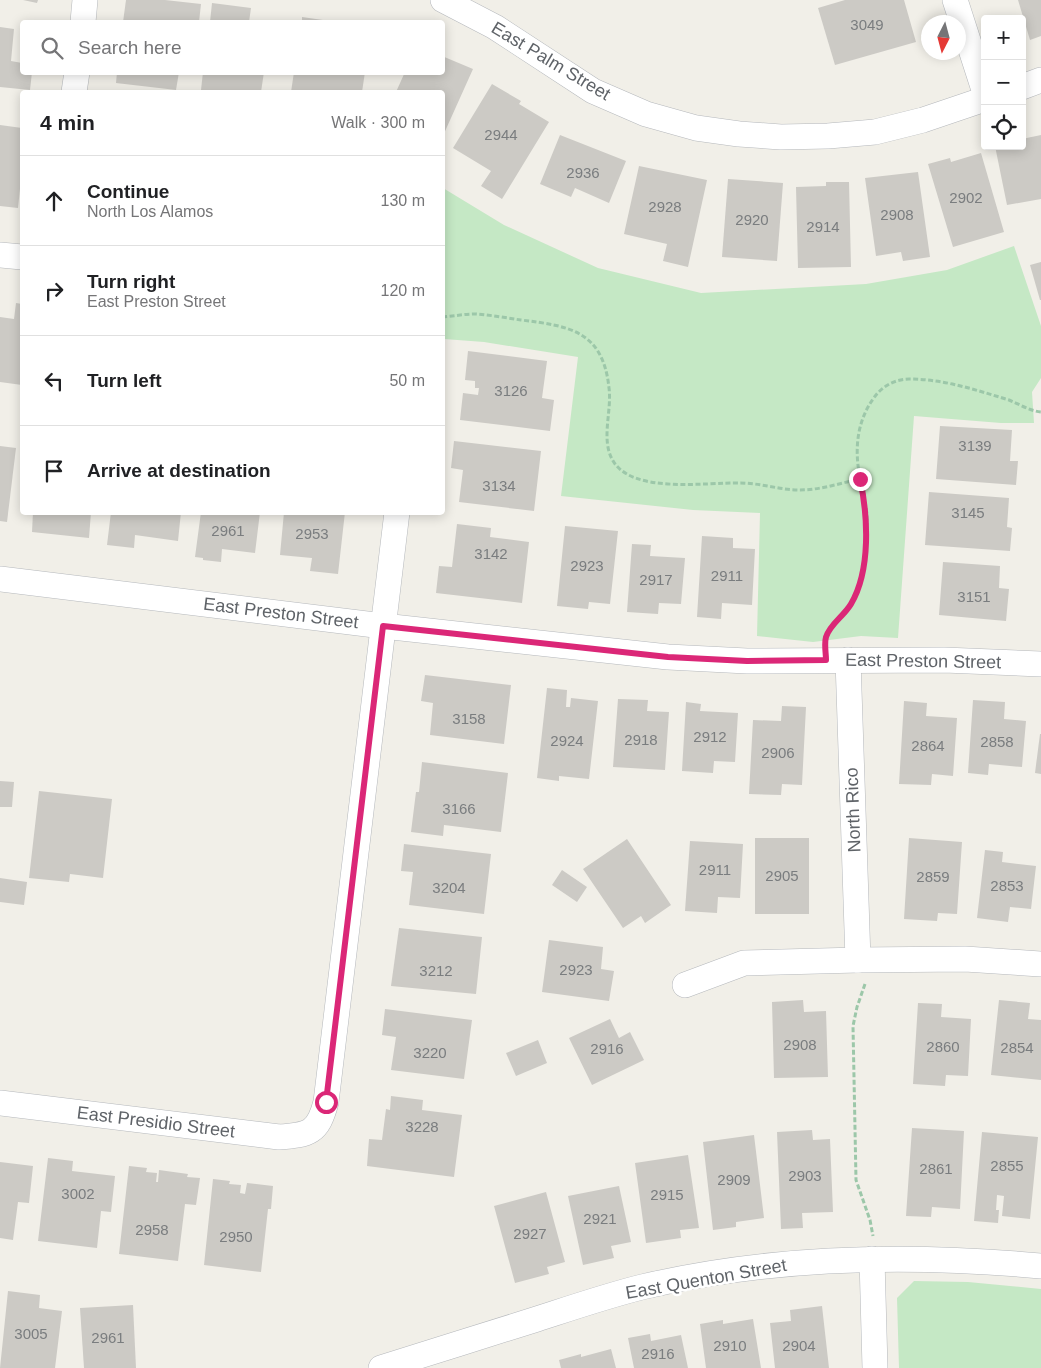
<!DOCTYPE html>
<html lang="en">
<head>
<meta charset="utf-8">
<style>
	:root { --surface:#fff; --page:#f6f6f6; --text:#202124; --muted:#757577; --line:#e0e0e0 }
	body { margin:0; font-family:Helvetica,sans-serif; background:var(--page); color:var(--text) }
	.controls { position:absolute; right:15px; top:15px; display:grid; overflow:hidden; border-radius:5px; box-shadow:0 2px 12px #0003 }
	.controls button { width:45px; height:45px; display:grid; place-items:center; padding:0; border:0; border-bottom:1px solid var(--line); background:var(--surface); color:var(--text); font:25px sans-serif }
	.compass { position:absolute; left:921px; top:15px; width:45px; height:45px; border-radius:50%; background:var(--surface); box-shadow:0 2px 12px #0003; rotate:186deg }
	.stop { position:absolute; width:15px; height:15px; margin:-11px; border:4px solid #db2777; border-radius:50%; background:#fff }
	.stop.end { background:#db2777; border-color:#fff; box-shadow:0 1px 5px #0008 }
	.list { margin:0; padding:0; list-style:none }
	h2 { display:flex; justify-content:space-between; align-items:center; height:65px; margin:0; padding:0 20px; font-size:21px }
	h2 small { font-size:16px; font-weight:400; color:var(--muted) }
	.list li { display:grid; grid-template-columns:32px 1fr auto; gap:15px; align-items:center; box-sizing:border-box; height:90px; padding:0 20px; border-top:1px solid var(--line) }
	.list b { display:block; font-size:19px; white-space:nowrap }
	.list p { margin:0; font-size:16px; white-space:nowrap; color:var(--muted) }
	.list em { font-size:16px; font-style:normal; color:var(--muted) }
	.icon { flex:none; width:28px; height:28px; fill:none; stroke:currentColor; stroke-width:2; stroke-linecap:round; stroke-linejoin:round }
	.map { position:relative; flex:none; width:1041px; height:1368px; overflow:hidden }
	.search { position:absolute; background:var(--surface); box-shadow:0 2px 12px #0003; left:20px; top:20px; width:425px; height:55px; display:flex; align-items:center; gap:12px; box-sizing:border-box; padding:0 18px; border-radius:5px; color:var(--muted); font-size:19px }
	.panel { position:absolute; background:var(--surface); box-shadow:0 2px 12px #0003; left:20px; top:90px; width:425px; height:425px; border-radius:5px }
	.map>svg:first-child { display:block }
	.green { fill:#c5e8c5 }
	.building { fill:#cccac5 }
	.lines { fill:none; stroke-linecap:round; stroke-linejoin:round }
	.minor-casing { stroke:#b5b8bc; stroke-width:26 }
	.path { stroke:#9cc7a9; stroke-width:3; stroke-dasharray:5 2.5; stroke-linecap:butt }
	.minor { stroke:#fff; stroke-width:25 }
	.route { stroke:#db2777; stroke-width:6 }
	.labels { text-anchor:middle; stroke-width:5; stroke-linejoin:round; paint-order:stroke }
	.number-label { font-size:15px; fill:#7a7d7f }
	.street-label { font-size:18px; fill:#5f6368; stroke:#fff }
</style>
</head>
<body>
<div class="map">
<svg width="1041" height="1368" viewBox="0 0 1041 1368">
	<rect width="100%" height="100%" fill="#f1efe8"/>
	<!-- green -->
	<g class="green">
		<path d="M443 188 504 225 598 268 701 293 866 284 947 270 1014 246 1041 326V378L1032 392 1034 423H1001L914 416 898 638 861 636 813 642 757 636 760 513 693 510 561 496 578 357 484 342 444 339 442 305Z"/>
		<path d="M914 1281 968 1282 1041 1289V1368H899L897 1298Z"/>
	</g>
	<!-- building -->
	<g class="building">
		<path d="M23 0H38L37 3Z"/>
		<path d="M126 0H165L201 4 199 22H123Z"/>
		<path d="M845 0H904L916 42 835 65 818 8Z"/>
		<path d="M1018 0H1041V36L1030 40Z"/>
		<path d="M212 3 251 8 249 22H210Z"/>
		<path d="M302 17 330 21V22H302Z"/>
		<path d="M0 27 14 29 11 61 22 63V72H32L30 90 0 87Z"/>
		<path d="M442 56 473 69 442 138V92H396L405 72H442Z"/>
		<path d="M117 72H179L176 90 116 83Z"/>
		<path d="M203 72H264L261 92H221L201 90Z"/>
		<path d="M294 72H365L362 92H291Z"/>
		<path d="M492 84 521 101 519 104 549 122 502 199 481 186 491 171 453 148Z"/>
		<path d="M0 125 22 128V170L18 208 0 206Z"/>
		<path d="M560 135 626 161 609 203 575 188 571 197 540 184Z"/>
		<path d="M1041 135V199L1007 205 995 146H1022V139Z"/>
		<path d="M981 153 1004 232 953 247 928 164 950 158 951 162Z"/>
		<path d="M639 166 707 180 688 267 663 261 667 244 624 234Z"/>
		<path d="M918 172 930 257 903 261 901 252 876 256 865 178Z"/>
		<path d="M728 179 783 183 777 261 722 257Z"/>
		<path d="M826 182H849L851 267 798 268 796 187 826 186Z"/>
		<path d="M1041 262V300H1040L1030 265Z"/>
		<path d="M16 303 22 304V385L0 382V317L14 319Z"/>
		<path d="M468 351 547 361 542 398 554 400 550 431 460 420 463 393 478 395 479 388H475V381L465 380Z"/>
		<path d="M940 426 1012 430 1010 461H1018L1016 485 936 479Z"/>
		<path d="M454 441 541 451 534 511 459 502 463 470 451 468Z"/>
		<path d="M0 446 16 448 7 522 0 521Z"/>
		<path d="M929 492 1009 498 1007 527 1012 528 1010 551 925 545Z"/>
		<path d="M33 512H91L89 538 32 532Z"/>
		<path d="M111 512H181L178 541 135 535 134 548 107 545Z"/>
		<path d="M201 512H260L255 553 222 549 221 562 203 560V558L195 557Z"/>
		<path d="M284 512H345L338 574 310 571 312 558 280 555Z"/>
		<path d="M457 524 491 528 490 537 529 542 522 603 436 593 439 566 452 567Z"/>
		<path d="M565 526 618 531 610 604 589 602 588 609 557 606Z"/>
		<path d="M702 536 733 538V548L755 549 752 605 722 603 721 619 697 617Z"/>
		<path d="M632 544 651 545 650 556 685 558 681 604 659 603 658 614 627 612Z"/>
		<path d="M943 562 1000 566 999 588 1009 589 1006 621 939 615Z"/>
		<path d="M425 675 511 685 504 744 430 735 433 703 421 701Z"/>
		<path d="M547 688 567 690 566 707H570L571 698 598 701 589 779 559 776V781L537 778Z"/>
		<path d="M618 699 648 700 647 711 669 712 665 770 613 767Z"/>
		<path d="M973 700 1005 702 1004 719 1026 721 1022 767 989 764 988 775 968 773Z"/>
		<path d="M904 701 927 703 926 716 957 718 953 776 932 774 931 785 899 784Z"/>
		<path d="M686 702 701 704 700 711 738 713 735 762 714 761 713 773 682 771Z"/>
		<path d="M782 706 806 707 802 785 782 784 781 795 749 794 753 720 781 721Z"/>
		<path d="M1040 734H1041V774L1035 773Z"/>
		<path d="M422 762 508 773 501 832 444 825 443 836 411 832 416 792H419Z"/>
		<path d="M0 781 14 782 12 807H0Z"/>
		<path d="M39 791 112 799 103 878 70 874 69 882 29 878Z"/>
		<rect x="755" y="838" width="54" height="76"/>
		<path d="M909 838 962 842 957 914 938 913 937 921 904 919Z"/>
		<path d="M627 839 671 905 645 923 641 916 623 928 583 869Z"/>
		<path d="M690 841 743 844 740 898 718 897 717 913 685 911Z"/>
		<path d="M404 844 491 854 484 914 409 905 413 872 401 871Z"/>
		<path d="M985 850 1003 852 1002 862 1036 866 1031 909 1010 907 1008 922 977 918Z"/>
		<path d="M562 870 587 887 577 902 552 885Z"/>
		<path d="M0 878 27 882 24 905 0 902Z"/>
		<path d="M399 928 482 937 476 994 391 986Z"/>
		<path d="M549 940 603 947 601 969 614 971 609 1001 542 992Z"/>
		<path d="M803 1000 804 1012 826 1011 828 1077 774 1078 772 1002Z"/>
		<path d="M999 1000 1030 1003 1028 1019 1041 1020V1080L991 1075Z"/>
		<path d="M918 1003 942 1004 941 1017 971 1019 968 1076 946 1075 945 1086 913 1084Z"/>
		<path d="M385 1009 472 1020 464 1079 391 1070 396 1037 382 1035Z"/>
		<path d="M610 1019 619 1038 630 1032 644 1060 592 1085 569 1038Z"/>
		<path d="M538 1040 547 1063 516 1076 506 1053Z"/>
		<path d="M391 1096 423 1100 422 1110 462 1115 454 1177 367 1166 369 1139 382 1140 386 1109 390 1110Z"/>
		<path d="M912 1128 964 1131 960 1209 932 1207 931 1217 906 1216Z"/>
		<path d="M812 1130 813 1140 830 1139 833 1212 802 1213 803 1228 781 1229 777 1132Z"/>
		<path d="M982 1132 1038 1137 1030 1219 1002 1216 1004 1196 997 1195 996 1210H999L998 1223 974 1221Z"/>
		<path d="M754 1135 764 1218 736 1222V1227L713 1230 703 1142Z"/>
		<path d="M688 1155 699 1228 680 1230 681 1238 646 1243 635 1163Z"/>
		<path d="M48 1158 73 1161 72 1171 115 1176 111 1212 101 1211 97 1248 38 1241Z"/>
		<path d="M0 1162 33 1166 29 1203 18 1202 13 1240 0 1238Z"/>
		<path d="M129 1166 147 1168 146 1172 157 1173 156 1182H158L159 1170 188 1174 187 1177 200 1178 196 1205 185 1204 178 1261 119 1254Z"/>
		<path d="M213 1179 230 1181 229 1184 241 1185 240 1193 245 1194 247 1183 273 1186 271 1209H268L261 1272 204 1265Z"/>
		<path d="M619 1186 631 1242 611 1246 614 1258 583 1265 568 1196Z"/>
		<path d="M546 1192 565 1262 547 1267 549 1274 515 1283 494 1206Z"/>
		<path d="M8 1291 40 1295 39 1308 62 1311 55 1368H0Z"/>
		<path d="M133 1305 136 1368H84L80 1308Z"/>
		<path d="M822 1306 829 1368H775L770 1323 791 1321 790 1310Z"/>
		<path d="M753 1319 761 1368H706L700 1324 723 1320V1324Z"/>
		<path d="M650 1334 651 1341 681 1335 688 1368H634L628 1338Z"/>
		<path d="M611 1349 616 1368H561L559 1360 581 1354V1357Z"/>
	</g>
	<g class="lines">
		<!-- minor casing -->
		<g class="minor-casing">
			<g id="minor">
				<path d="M443 0 495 27 593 91 646 114 696 128 739 134 781 137 828 136 875 132 923 120 985 99"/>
				<path d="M955 0 985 93"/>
				<path d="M83 22 85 0"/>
				<path d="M1022 87 1041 80"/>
				<path d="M74 92 77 72"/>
				<path d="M0 255 22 257"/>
				<path d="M0 579 383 626 668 657 747 661 944 660 1041 664"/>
				<path d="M848 660 858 960"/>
				<path d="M685 985 744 963 858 960 965 959 1041 964"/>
				<path d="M0 1103 279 1137C309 1135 318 1133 326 1102L397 512"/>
				<path d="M872 1259 875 1368"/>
				<path d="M381 1368C433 1352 485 1335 537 1319 571 1308 606 1296 642 1287 772 1256 908 1254 1041 1266"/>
			</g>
		</g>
		<!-- path -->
		<g class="path">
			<path d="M442 317C454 316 465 314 476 314 491 315 507 318 521 320 570 326 603 331 609 388 612 411 601 438 612 459 630 495 707 482 740 483 760 483 780 490 800 490 820 490 841 483 860 479"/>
			<path d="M826 637C832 625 837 623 845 614 855 601 860 584 863 568 865 551 868 532 867 515 866 503 862 490 860 478 854 448 857 419 876 395 884 385 897 379 909 379 944 379 976 390 1009 400 1019 404 1030 411 1041 412"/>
			<path d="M865 984 857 1007 853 1026 856 1180 870 1220 873 1236"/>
		</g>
		<!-- minor -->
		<use href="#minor" class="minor"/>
	</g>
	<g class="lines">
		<!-- route -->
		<path class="route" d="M326 1102 383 626 668 657 747 661 826 660C826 653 824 644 826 637 830 624 844 616 851 604 871 570 868 516 860 479"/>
	</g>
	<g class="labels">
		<!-- number labels -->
		<g class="number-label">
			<text x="867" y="30">3049</text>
			<text x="501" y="140">2944</text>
			<text x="583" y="178">2936</text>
			<text x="966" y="203">2902</text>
			<text x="665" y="212">2928</text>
			<text x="897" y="220">2908</text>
			<text x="752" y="225">2920</text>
			<text x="823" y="232">2914</text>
			<text x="511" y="396">3126</text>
			<text x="975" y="451">3139</text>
			<text x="499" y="491">3134</text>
			<text x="968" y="518">3145</text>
			<text x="228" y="536">2961</text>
			<text x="312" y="539">2953</text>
			<text x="491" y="559">3142</text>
			<text x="587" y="571">2923</text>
			<text x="727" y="581">2911</text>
			<text x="656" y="585">2917</text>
			<text x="974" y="602">3151</text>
			<text x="469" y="724">3158</text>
			<text x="710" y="742">2912</text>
			<text x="641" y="745">2918</text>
			<text x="567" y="746">2924</text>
			<text x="997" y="747">2858</text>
			<text x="928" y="751">2864</text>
			<text x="778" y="758">2906</text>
			<text x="459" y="814">3166</text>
			<text x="715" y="875">2911</text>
			<text x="782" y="881">2905</text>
			<text x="933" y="882">2859</text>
			<text x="1007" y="891">2853</text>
			<text x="449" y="893">3204</text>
			<text x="576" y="975">2923</text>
			<text x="436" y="976">3212</text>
			<text x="800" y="1050">2908</text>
			<text x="943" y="1052">2860</text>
			<text x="1017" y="1053">2854</text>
			<text x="607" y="1054">2916</text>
			<text x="430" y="1058">3220</text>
			<text x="422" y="1132">3228</text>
			<text x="1007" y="1171">2855</text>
			<text x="936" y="1174">2861</text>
			<text x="805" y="1181">2903</text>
			<text x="734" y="1185">2909</text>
			<text x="78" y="1199">3002</text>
			<text x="667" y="1200">2915</text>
			<text x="600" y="1224">2921</text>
			<text x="152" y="1235">2958</text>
			<text x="530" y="1239">2927</text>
			<text x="236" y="1242">2950</text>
			<text x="31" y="1339">3005</text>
			<text x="108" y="1343">2961</text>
			<text x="730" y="1351">2910</text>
			<text x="799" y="1351">2904</text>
			<text x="658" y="1359">2916</text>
		</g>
		<!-- street labels -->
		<g class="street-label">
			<text transform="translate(551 61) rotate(31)" y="6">East Palm Street</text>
			<text transform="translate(281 613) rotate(7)" y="6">East Preston Street</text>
			<text transform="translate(923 661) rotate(1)" y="6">East Preston Street</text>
			<text transform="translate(853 810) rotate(-92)" y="6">North Rico</text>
			<text transform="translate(156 1122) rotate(7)" y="6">East Presidio Street</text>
			<text transform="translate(706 1279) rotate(-10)" y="6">East Quenton Street</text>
		</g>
	</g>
</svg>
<div class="controls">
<button>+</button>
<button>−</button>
<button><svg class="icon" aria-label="locate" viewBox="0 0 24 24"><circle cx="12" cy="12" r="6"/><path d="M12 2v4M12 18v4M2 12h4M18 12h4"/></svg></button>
</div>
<svg class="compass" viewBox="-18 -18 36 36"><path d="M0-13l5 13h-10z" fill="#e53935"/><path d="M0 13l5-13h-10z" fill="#757577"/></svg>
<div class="stop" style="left:326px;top:1102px"></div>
<div class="stop end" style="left:860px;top:479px"></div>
<div class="search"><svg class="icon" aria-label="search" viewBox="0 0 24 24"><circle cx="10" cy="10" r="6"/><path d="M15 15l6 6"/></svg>Search here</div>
<section class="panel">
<h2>4 min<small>Walk · 300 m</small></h2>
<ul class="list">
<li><svg class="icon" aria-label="ahead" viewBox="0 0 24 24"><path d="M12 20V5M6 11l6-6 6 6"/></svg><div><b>Continue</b><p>North Los Alamos</p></div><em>130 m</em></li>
<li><svg class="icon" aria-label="right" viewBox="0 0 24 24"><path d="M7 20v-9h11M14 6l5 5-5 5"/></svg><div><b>Turn right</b><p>East Preston Street</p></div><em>120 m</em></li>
<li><svg class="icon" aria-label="left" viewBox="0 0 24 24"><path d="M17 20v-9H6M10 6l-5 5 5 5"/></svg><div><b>Turn left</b></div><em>50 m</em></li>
<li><svg class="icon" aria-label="arrive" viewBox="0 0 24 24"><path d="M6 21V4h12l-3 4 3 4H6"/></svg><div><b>Arrive at destination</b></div></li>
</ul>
</section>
</div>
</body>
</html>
